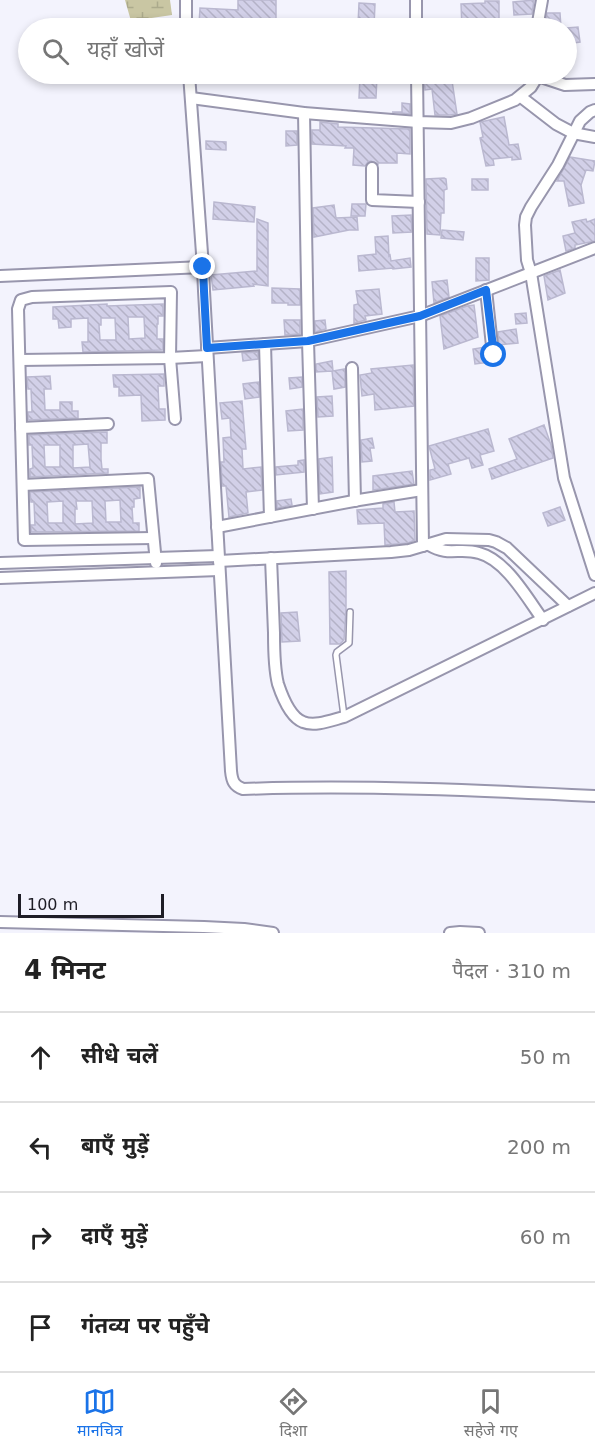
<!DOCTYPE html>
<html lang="hi">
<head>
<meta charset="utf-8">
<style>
	:root { --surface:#fff; --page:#f2f2f2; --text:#222; --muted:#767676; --line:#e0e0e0; --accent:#1a73e8 }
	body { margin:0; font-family:"DejaVu Sans","Noto Sans Devanagari",sans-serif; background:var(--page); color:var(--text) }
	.scale { position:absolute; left:18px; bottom:15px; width:146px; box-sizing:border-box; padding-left:6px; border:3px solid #1e1d26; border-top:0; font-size:16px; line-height:21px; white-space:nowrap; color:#1e1d26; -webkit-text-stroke:4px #f3f3fd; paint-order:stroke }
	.stop { position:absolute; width:18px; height:18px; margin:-14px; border:4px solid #1a73e8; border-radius:50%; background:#fff }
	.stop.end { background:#1a73e8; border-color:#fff; box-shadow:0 2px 6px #0008 }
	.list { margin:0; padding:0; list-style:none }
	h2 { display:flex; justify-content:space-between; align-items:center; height:78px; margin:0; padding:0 24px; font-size:26px }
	h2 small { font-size:20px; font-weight:400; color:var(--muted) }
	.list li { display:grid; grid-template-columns:39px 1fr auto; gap:18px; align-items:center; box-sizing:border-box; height:90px; padding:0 24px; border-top:2px solid var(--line) }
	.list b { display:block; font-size:22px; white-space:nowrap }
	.list em { font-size:20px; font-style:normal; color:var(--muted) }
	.icon { flex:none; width:33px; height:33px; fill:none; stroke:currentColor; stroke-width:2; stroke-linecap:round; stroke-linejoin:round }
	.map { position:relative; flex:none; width:595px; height:933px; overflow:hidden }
	.search { position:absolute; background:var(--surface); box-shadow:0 3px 9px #0003; left:18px; right:18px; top:18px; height:66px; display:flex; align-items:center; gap:15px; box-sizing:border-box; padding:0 21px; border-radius:33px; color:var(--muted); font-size:22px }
	.sheet { height:438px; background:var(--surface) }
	nav { display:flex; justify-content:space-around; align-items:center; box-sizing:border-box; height:84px; border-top:2px solid var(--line); background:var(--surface); font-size:16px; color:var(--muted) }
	nav a { display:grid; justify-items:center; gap:3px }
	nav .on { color:var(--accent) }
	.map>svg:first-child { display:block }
	.wetland { fill:url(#wetland-marsh) }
	.building { fill:url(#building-back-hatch); stroke:#bab8d0; stroke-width:1.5; fill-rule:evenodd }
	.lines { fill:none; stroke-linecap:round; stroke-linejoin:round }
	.service-casing { stroke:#9896ad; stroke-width:8 }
	.minor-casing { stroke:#9896ad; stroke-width:14 }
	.service { stroke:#fff; stroke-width:5 }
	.minor { stroke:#fff; stroke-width:10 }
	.route { stroke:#1a73e8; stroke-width:8 }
</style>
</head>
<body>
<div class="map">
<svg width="595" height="933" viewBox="0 0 595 933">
	<defs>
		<pattern id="wetland-marsh" width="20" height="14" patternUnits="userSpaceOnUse" patternTransform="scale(1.5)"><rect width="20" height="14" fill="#c9c6a3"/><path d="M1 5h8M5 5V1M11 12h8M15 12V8" fill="none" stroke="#acaa8c"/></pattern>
		<pattern id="building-back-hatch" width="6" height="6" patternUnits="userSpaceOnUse" patternTransform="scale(1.5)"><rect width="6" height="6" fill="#d2d0e8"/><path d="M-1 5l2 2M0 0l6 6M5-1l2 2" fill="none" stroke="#b4b2c7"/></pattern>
	</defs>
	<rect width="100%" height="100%" fill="#f3f3fd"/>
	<!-- wetland -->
	<path class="wetland" d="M125 0H170L172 15 131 21Z"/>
	<!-- building -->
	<g class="building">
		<path d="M238 0H276V28H239V27L199 25 200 8 238 10Z"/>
		<path d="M534 0 532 14 514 15 513 2Z"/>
		<path d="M485 1H499V28H462L461 4 485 3Z"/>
		<path d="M359 3 375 4 374 26 358 25Z"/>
		<path d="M547 13H560L561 28H545Z"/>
		<path d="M578 27 580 42 567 44V28Z"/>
		<path d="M424 74H451L457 114 450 115H435L432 89 425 90Z"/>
		<path d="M360 76H377L376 98H359Z"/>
		<path d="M402 103 410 104V114L392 112H402Z"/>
		<path d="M504 117 509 145 518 144 521 159 512 160V157L493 159 494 165 486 166 480 138 483 137 480 122Z"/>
		<path d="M320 122 338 124V127L410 129V154L397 153V163H378V164L371 161 368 162 365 166 353 165 354 148H345L346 146 312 144V130H320Z"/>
		<path d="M286 131H297V145L286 146Z"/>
		<path d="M206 141 226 142V150L206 149Z"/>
		<path d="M570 157 595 161 593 171 586 170 581 185 584 203 569 206 564 181H557Z"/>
		<path d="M444 178 446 179 447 189 444 190V213H441L440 235 427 234 426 179Z"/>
		<rect x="472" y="179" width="16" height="11"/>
		<path d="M214 202 255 207 254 222 213 219Z"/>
		<path d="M352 204H366L365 216H351Z"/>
		<path d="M334 205 336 218 357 217 358 230H349L314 237 313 208Z"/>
		<path d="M411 215 412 232 393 233 392 216Z"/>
		<path d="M257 219 268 223V286L253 284 254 286 213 290 211 275 257 271Z"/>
		<path d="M586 219 587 222 595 219V241L575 245V248L566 251 563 236 575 233 572 222Z"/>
		<path d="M442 230 464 232 463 240 441 238Z"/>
		<path d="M388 236 389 256 390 255 391 261 410 258 411 267 393 269V268L359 271 358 256 376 254 375 237Z"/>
		<path d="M476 258H489V280L476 281Z"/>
		<path d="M560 270 565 293 548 300 544 276Z"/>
		<path d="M447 280 449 297 434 303 432 282Z"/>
		<path d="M272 288 300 289V305H288V303H272Z"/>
		<path d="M379 289 382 314 365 316 366 320 354 323V305L358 304 356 291Z"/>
		<path d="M107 304V306L163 304V316H158V324H157V339H163V350L83 352 82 342H88V318L71 319V327L59 328 58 319H53V307ZM128 317H144L145 338 129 339ZM101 318H115L116 340H100L99 325H101Z"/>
		<path d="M474 305 478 337 444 349 440 316 467 306Z"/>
		<path d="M526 313 527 323 516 324 515 314Z"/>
		<path d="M284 320H300V334L285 335Z"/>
		<path d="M325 320 326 329 315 332V321Z"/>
		<path d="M516 329 518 343 499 345 498 332Z"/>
		<path d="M485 347 487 359 491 362 475 364 473 349Z"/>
		<path d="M258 352V359L243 361 242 353Z"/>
		<path d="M332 361 333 371 345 369V387L334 389 332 371 316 372V364Z"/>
		<path d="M413 365 414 406 375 410 374 394 362 396 360 375 372 373 371 369Z"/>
		<path d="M164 374V386H158L159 409H165V420L142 421 141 395 119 396V387H114L113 375Z"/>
		<path d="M50 376 51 389H44L45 410H60V402H72V411H78V418L28 420V412H32L31 389H28L27 377Z"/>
		<path d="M302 377V387L290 389 289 378Z"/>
		<path d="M259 382V397L245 399 243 384Z"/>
		<path d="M332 396 333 416 318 417 317 397Z"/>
		<path d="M242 401 246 449H242L243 469 261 467 262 490 246 492 248 513 229 517 226 486H222L221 462H224L223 438 231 437 230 418 222 419 220 403Z"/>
		<path d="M303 409V430L288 431 286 411Z"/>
		<path d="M544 425 551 445 553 458 492 479 489 469 517 459 509 439Z"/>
		<path d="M488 429 494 451 480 455 483 465 472 468 469 458 448 464 451 474 430 480V470L435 469 429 446Z"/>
		<path d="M107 432V443H101V459L102 469H108V473L30 477V469L33 468 32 445H29V435ZM88 444 90 467 73 468V445ZM44 445H60V467H45Z"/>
		<path d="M372 438 374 448H370L372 461 362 462 361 440Z"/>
		<path d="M332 457 333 492 320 494 319 459Z"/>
		<path d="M304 460V472L276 475V467L298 465V461Z"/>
		<path d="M412 471 414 484 373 490V476Z"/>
		<path d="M140 487V498L134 499V507H132L133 523H139V531L31 532V525H35L34 502H31L30 492ZM120 500 121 522H106L105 501ZM63 501V523H48L47 502ZM76 501H92L93 523 75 524V509H77Z"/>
		<path d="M291 499 292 505 277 508V501Z"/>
		<path d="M394 502 395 512 414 511 415 540 408 543 385 545 384 523 358 524 357 510 383 508V504Z"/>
		<path d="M560 507 565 520 548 526 543 513Z"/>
		<path d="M346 571V609L344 640 340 644H330L329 572Z"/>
		<path d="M297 612 300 641 282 642 281 613Z"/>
	</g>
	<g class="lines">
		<!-- service casing -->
		<g class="service-casing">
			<path id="service" d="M344 716 336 655 337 652 349 643 350 612"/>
		</g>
		<!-- minor casing -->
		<g class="minor-casing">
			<g id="minor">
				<path d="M186 0V28"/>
				<path d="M416 0V28"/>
				<path d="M537 28 542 0"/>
				<path d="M189 74 203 267 204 291 231 771C232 781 234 786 243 789 360 785 478 790 595 796"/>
				<path d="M417 74 423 546"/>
				<path d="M538 76 565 85 595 84"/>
				<path d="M521 97 556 124 573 133 595 137"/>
				<path d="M191 98 304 113 418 122 451 123 471 118 515 100 531 87 539 74"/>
				<path d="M595 110 590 112 580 121 558 165 531 207 526 217 525 225 527 260 531 273 564 478 595 575"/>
				<path d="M304 113 308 341 313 509"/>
				<path d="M372 168V200L419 202"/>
				<path d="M0 276 203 267"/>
				<path d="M486 290 493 355"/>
				<path d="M265 344 270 517"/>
				<path d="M207 348 308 341 420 316 595 248"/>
				<path d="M20 360 170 358 207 356"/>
				<path d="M352 368 355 501"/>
				<path d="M21 428 108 424"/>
				<path d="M23 485 148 479 156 563"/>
				<path d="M217 527 359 500 422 490"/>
				<path d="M153 538 24 540 18 309 21 300 32 297 171 292 170 358 175 419"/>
				<path d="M429 545C449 557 459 547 479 553 506 560 527 598 543 620"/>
				<path d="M271 558C272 583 273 608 274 633 274 650 274 668 278 684 282 696 290 717 303 722 315 727 332 720 344 717L595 593"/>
				<path d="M219 561 391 552 409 550 446 539 489 540 496 542 507 548 568 606"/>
				<path d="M0 563 218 556"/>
				<path d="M0 578 219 570"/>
				<path d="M0 922 204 927 244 929 273 933"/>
				<path d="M450 933 460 932 479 933"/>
			</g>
		</g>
		<!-- service -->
		<use href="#service" class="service"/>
		<!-- minor -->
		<use href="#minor" class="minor"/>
	</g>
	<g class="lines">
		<!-- route -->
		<path class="route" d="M203 267 204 291 207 348 308 341 420 316 486 290 494 355"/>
	</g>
</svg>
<div class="scale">100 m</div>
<div class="stop" style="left:494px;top:355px"></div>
<div class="stop end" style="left:203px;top:267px"></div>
<div class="search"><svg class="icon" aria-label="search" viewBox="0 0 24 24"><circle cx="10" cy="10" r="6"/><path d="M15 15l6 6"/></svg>यहाँ खोजें</div>
</div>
<section class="sheet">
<h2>4 मिनट<small>पैदल · 310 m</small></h2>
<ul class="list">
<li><svg class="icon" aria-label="ahead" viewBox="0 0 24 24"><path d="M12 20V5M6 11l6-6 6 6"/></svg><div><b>सीधे चलें</b></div><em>50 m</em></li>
<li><svg class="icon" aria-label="left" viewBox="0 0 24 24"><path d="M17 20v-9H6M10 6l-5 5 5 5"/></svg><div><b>बाएँ मुड़ें</b></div><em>200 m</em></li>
<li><svg class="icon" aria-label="right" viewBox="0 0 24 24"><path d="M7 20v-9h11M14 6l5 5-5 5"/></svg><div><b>दाएँ मुड़ें</b></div><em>60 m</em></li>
<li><svg class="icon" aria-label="arrive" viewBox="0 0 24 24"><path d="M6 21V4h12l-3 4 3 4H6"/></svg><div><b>गंतव्य पर पहुँचे</b></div></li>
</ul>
</section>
<nav>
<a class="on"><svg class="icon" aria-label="map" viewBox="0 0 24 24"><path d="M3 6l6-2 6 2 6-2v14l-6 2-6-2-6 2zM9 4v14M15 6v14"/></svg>मानचित्र</a>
<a><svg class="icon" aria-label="directions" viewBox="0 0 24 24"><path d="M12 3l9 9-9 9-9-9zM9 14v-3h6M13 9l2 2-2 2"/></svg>दिशा</a>
<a><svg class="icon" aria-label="saved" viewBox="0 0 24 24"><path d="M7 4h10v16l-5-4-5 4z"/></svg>सहेजे गए</a>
</nav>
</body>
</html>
